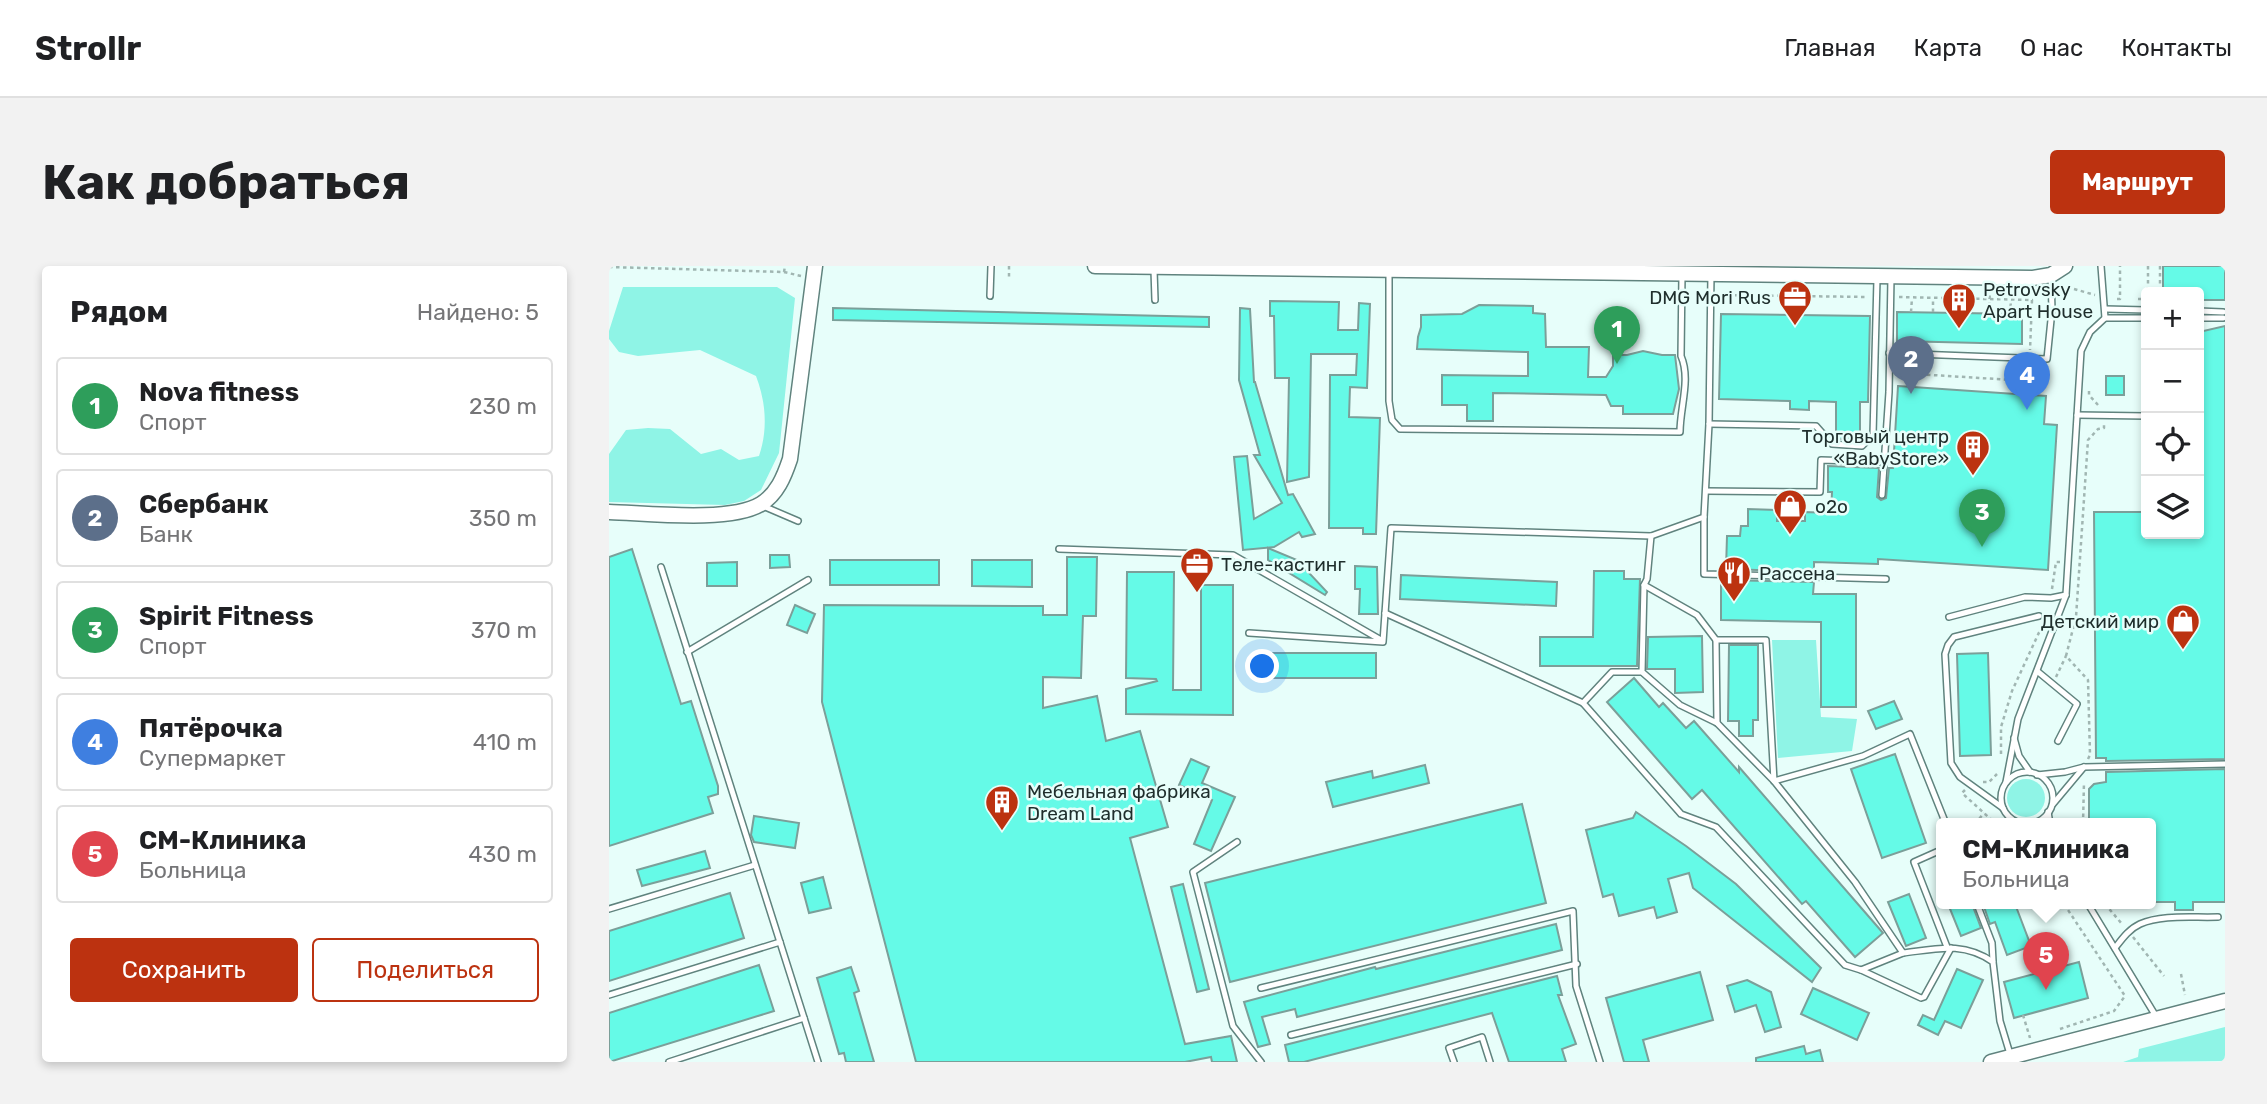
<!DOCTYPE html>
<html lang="ru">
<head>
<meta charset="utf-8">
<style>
	:root { --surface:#fff; --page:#f2f2f2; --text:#202124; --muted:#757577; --line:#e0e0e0; --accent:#bc3210 }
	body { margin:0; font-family:Rubik,sans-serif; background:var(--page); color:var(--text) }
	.controls { position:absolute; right:21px; top:21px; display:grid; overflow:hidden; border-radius:7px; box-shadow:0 4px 10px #0003 }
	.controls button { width:63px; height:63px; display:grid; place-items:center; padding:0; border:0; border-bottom:2px solid var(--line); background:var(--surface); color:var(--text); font:35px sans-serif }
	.you { position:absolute; left:654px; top:401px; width:24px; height:24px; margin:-18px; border:5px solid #fff; border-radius:50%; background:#1a73e8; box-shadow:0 0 0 10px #1a73e833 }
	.badge { display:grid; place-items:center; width:46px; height:46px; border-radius:50%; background:var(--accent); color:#fff; font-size:23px; font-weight:700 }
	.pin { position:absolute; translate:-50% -58px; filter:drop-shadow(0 2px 4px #0008) }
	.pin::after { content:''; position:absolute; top:37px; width:24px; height:21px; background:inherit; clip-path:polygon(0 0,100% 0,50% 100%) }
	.popup { position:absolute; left:1327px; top:552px; width:220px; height:91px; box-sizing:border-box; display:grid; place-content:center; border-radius:7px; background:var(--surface); filter:drop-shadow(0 2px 5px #0005); font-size:23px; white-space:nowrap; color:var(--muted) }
	.popup b { font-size:26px; color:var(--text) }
	.popup::after { content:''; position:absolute; left:50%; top:100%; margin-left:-14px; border:14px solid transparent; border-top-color:var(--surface) }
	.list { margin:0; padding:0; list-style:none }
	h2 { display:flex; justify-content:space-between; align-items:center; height:91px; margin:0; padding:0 28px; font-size:30px }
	h2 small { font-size:23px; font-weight:400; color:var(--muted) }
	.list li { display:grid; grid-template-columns:46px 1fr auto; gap:21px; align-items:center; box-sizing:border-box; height:98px; margin:0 14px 14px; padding:0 14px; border:2px solid var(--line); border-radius:7px }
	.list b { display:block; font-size:26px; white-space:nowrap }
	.list p { margin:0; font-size:23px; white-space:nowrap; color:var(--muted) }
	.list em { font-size:23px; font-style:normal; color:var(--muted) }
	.actions { display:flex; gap:14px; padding:21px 28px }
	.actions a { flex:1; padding:16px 0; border:2px solid var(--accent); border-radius:7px; text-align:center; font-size:24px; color:var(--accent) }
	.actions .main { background:var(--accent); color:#fff }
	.icon { flex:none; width:38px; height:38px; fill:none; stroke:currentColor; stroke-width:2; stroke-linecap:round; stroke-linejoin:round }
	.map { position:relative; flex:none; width:1616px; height:796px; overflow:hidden; border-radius:7px }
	header { display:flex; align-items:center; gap:42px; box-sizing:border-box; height:98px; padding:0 35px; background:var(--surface); border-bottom:2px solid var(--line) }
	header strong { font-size:33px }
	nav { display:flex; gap:38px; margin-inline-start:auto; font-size:24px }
	.intro { display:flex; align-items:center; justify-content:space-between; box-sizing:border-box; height:168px; padding:0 42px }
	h1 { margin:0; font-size:49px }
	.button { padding:18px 32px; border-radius:7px; background:var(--accent); color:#fff; font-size:24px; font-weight:700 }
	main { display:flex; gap:42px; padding:0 42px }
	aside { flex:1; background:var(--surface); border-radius:7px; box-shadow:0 4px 10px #0003 }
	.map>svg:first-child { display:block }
	.green { fill:#8ff4e6 }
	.building { fill:#65fae7; stroke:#7b9f99; stroke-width:2 }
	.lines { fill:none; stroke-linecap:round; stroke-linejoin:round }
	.service-casing { stroke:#60837e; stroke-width:8 }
	.tertiary-casing { stroke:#60837e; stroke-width:17 }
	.path { stroke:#a1b6b2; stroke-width:2.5; stroke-dasharray:3.5 3.5; stroke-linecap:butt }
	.service { stroke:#fff; stroke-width:5 }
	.tertiary { stroke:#fff; stroke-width:14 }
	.labels { text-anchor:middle; stroke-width:5; stroke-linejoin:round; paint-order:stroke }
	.poi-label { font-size:19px; fill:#1f2e2c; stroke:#e7fefa; text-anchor:start }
</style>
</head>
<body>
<header>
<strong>Strollr</strong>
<nav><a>Главная</a><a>Карта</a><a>О нас</a><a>Контакты</a></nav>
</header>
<div class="intro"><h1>Как добраться</h1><a class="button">Маршрут</a></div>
<main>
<aside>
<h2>Рядом<small>Найдено: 5</small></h2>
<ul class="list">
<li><span class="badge" style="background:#2e9e5b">1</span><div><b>Nova fitness</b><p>Спорт</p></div><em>230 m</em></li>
<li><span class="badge" style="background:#5c6f8a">2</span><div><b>Сбербанк</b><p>Банк</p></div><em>350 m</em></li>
<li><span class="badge" style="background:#2e9e5b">3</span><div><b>Spirit Fitness</b><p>Спорт</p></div><em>370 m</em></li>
<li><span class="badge" style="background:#3f7fe0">4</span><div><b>Пятёрочка</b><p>Супермаркет</p></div><em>410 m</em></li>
<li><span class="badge" style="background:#e0444e">5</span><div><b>СМ-Клиника</b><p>Больница</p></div><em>430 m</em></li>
</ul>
<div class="actions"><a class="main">Сохранить</a><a>Поделиться</a></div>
</aside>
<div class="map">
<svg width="1616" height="796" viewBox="0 0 1616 796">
	<rect width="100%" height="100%" fill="#e7fefa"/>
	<!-- green -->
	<g class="green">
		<path d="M14 21H168L186 32 170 187 152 224 135 235 116 239 0 236V188L17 164 39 162 61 163 92 188 112 183 130 194 150 190C159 164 157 136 147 110L91 84 29 90 10 86 0 73V65Z"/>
		<path d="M1163 374H1207L1212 451 1248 453 1243 485 1169 492Z"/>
		<circle cx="1417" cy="532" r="19"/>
		<path d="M1616 761V795L1514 796 1529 791 1530 783Z"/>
	</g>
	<!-- building -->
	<g class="building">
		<path d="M1554 0H1616V34H1590V26H1554Z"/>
		<path d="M661 35 730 36 729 64H749L750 37 761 38 758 122 741 121 740 151 771 152 767 268H754V262H720L721 109H747L748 88H702L700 211 678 216 680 112H666L665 50H661Z"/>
		<path d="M870 39 924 40V47L936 48 937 81H980L979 111H997L1004 100V89H1018L1034 85 1053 89H1066L1070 123 1064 148H1014V140H1002L997 129 884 127V155H858V139H833V109L919 110V86L808 83 809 71 812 61V49L853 48Z"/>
		<path d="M224 42 600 51V61L224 54Z"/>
		<path d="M631 42 641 43 645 116H646L679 229 684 228 706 268 693 271 690 266 665 281 634 284 625 191 638 190 645 253 673 237 645 189H651L630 114Z"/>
		<path d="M1288 46 1413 48V78L1288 75Z"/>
		<path d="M1112 48 1261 50 1259 136H1251V173H1227V136L1200 135V144L1181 143V135L1110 133Z"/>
		<path d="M1616 60V493L1497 495V492H1487L1485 246H1537V268H1590V66Z"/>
		<rect x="1497" y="110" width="18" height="19"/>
		<path d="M1289 120 1437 130 1435 158 1448 159 1439 304 1269 293V298L1205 296V306L1117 303 1118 270H1131L1132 260H1139V243L1168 244V255H1196V246L1222 247 1223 226H1219V200L1270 202 1268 231 1272 234 1277 232 1280 202H1284Z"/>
		<path d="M659 282 688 294 718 326 716 329 659 294Z"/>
		<path d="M23 283 72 438 82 435 109 520V528L99 531 104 547 0 580V291Z"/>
		<path d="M161 289H180L181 301 161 302Z"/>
		<path d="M458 291H488L487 350H474L472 412 434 411V442L488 430 497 475 531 465 559 561 521 572 576 778 622 770 628 796H603L602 791 576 796H307L213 436 215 339 434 340V349H458Z"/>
		<rect x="221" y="294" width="109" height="25"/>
		<path d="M363 294H423V321L363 320Z"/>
		<path d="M128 296V320H98V297Z"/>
		<path d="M746 300 768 301 769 348H750L751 323H746Z"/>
		<path d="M985 305H1015V313H1031L1028 400H931V371H984Z"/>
		<path d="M518 306H565L564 424H592V319H624V449L517 448V423L548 415 547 413 517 412Z"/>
		<path d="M792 309 948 316 947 340 791 333Z"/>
		<path d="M1112 314 1205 316 1204 328H1247V441H1212V356L1112 354Z"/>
		<path d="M186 339 206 348 198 367 178 359Z"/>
		<path d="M1093 370 1094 426 1066 427V403H1038L1039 371Z"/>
		<path d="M1120 379H1149V454H1144V470H1130V455H1119Z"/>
		<rect x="652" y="387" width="115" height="25"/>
		<path d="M1379 387 1382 489 1351 490 1348 388Z"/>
		<path d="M1025 412 1050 441 1054 437 1077 462 1085 455 1130 506V501L1274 667 1246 691 1197 635 1193 638 1093 524 1083 533 998 436Z"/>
		<path d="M1285 435 1293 453 1267 463 1259 445Z"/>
		<path d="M1286 488 1317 577 1273 592 1242 503Z"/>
		<path d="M582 493 600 501 593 517 626 531 602 585 585 578 603 534 570 519Z"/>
		<path d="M816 499 820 517 724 541 717 516 763 505 764 512Z"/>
		<path d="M1616 503V636H1584V644H1566V636H1542V558H1480V523L1485 518 1497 516V506Z"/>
		<path d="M913 538 937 637 621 716 596 617Z"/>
		<path d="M1027 546 1077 580 1127 618 1212 702 1203 716 1084 622 1080 607 1059 613 1068 646 1048 652 1045 641 1010 650 1004 628 994 631 977 564 1024 552Z"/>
		<path d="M145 550 190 557 186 582 145 576 142 569Z"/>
		<path d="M96 585 101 602 33 620 28 604Z"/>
		<path d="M214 611 222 642 200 647 192 617Z"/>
		<path d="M574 618 600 723 588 726 562 621Z"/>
		<path d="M121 627 135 672 0 715V665Z"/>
		<path d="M1300 628 1317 672 1297 680 1279 636Z"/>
		<path d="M1339 638H1363L1372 662 1352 670Z"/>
		<path d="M1374 638H1406L1422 680 1398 689 1386 656 1381 658Z"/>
		<path d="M947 658 953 684 688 751 686 743 653 751 661 778 649 781 635 736 766 701 767 703Z"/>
		<path d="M1470 696 1479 732 1405 752 1395 716Z"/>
		<path d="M150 699 165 745 0 796V747Z"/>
		<path d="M242 701 250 725 245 727 265 796H237L235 787 230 788 208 712Z"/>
		<path d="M1348 703 1374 714 1352 762 1336 755 1329 769 1309 759 1314 749 1325 754Z"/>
		<path d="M1091 706 1104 754 1034 774 1040 796H1015L997 732Z"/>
		<path d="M948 710 953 729H949L967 778 953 783 957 796H900L883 747 695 796H680L676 779Z"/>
		<path d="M1138 714 1162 726 1172 761 1156 766 1147 739 1126 746 1118 720Z"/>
		<path d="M1204 722 1260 747 1248 774 1192 748Z"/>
		<path d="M1195 780 1197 788 1211 784 1214 796H1147V792Z"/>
	</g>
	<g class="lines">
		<!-- service casing -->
		<g class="service-casing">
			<g id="service">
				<path d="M545 4 546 34"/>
				<path d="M780 7V135L783 154 791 163 1071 166C1071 141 1082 113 1072 90L1073 8"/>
				<path d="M381 30 382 0"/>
				<path d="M1496 43 1537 44"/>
				<path d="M1590 45 1614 46"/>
				<path d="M1496 52H1537"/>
				<path d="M1590 52H1614"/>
				<path d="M1280 87 1438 93 1443 44 1442 12"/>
				<path d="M1468 149 1537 150"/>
				<path d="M1100 158 1207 160 1223 178 1253 180 1264 169 1268 13"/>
				<path d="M1097 225 1211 226 1212 194 1275 196"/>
				<path d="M1273 229 1280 126 1282 11"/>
				<path d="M154 240 189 255"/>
				<path d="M1095 251V308L1277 313"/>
				<path d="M450 283 624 289 772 374"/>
				<path d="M52 301 209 796"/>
				<path d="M1035 319 1088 349 1107 374 1108 457"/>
				<path d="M776 347 974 437"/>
				<path d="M1340 351 1416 331 1442 332 1457 329"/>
				<path d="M640 367 774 376 782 262 1042 270 1095 251 1100 158 1102 8"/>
				<path d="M1107 374H1157L1165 515 1254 490 1301 468 1337 558"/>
				<path d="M78 386 199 314"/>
				<path d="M1428 405 1468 438 1449 475"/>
				<path d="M1033 406H1003L974 437 1072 548 1107 561 1236 699 1252 704 1294 687 1246 616 1165 515 1108 457 1071 439 1033 406 1035 319 1038 313 1042 270"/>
				<path d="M1405 472 1410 490 1421 506"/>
				<circle cx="1418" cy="532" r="26"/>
				<path d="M1428 509 1456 506 1475 501 1616 498"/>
				<path d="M1397 516 1409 453 1457 329 1472 85 1481 66 1496 52 1492 0"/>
				<path d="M1444 538 1475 501"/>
				<path d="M1394 542 1351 511 1342 497 1336 388 1339 379 1345 371 1430 350"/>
				<path d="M1439 546 1441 558"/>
				<path d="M628 576 584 606 624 760 652 796"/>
				<path d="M1332 584 1305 596 1338 681"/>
				<path d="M1368 638 1383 677 1384 695"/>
				<path d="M1479 638 1548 752"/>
				<path d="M0 643 146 599"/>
				<path d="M1506 682C1513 673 1520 663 1531 658 1553 648 1585 652 1609 651"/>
				<path d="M1294 687C1327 683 1354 675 1384 696L1391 755 1401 788"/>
				<path d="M1252 704 1312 732 1315 731 1342 682"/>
				<path d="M652 722 964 645 967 720 991 796"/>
				<path d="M0 729 171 676"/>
				<path d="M682 769 968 698"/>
				<path d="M60 796 195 752"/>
				<path d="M845 796 840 782 873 771 881 796"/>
			</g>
		</g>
		<!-- tertiary casing -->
		<g class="tertiary-casing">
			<g id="tertiary">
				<path d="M486 0 1424 12 1442 9 1456 0"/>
				<path d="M0 246C37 247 121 257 152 238 168 228 175 211 181 193L206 0"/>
				<path d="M1382 796 1616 735"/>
			</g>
		</g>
		<!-- path -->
		<g class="path">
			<path d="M400 0V12"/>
			<path d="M1539 0V26"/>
			<path d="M1551 0V26"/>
			<path d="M0 1 175 6 176 0"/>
			<path d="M175 6 192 10"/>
			<path d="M1465 23 1486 29"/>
			<path d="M1112 29 1259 31"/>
			<path d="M1290 31 1423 34 1421 84"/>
			<path d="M1508 33H1511V0"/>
			<path d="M1529 33H1537"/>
			<path d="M1302 46 1303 32"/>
			<path d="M1324 46V32"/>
			<path d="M1380 47 1381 23"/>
			<path d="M1401 48 1402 34"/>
			<path d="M1290 107 1420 115V101"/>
			<path d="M1480 125V129L1489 139"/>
			<path d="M1443 323 1447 296H1451"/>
			<path d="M1447 411 1457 390"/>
			<path d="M1392 488V461L1403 425 1433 360"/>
			<path d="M1479 493 1481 489 1479 414 1457 390 1467 351 1479 174 1489 163 1495 162V159"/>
			<path d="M1374 516H1380L1388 508"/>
			<path d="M1356 524 1353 527 1387 558"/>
			<path d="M1366 558 1375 547"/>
			<path d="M1474 558 1475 516"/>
			<path d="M1496 638 1513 658"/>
			<path d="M1524 671 1555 710"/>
			<path d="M1572 708 1576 729"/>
			<path d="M1414 749 1421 772"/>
			<path d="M1451 763 1505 745 1516 730 1455 638"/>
		</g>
		<!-- service -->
		<use href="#service" class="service"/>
		<!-- tertiary -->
		<use href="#tertiary" class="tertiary"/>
	</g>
	<!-- icons -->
	<defs>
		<g id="office-pin" transform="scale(1.75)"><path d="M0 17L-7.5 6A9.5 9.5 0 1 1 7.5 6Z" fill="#bc3210" stroke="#e7fefa"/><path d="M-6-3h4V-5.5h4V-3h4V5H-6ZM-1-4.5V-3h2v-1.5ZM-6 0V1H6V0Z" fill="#fff"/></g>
		<g id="building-pin" transform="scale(1.75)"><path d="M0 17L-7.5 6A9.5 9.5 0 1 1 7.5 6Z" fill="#bc3210" stroke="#e7fefa"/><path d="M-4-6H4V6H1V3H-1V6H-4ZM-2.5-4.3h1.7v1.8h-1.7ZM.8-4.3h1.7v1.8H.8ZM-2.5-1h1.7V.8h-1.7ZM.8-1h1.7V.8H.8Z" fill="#fff"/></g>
		<g id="shop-pin" transform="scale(1.75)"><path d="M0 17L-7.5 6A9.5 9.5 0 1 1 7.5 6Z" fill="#bc3210" stroke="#e7fefa"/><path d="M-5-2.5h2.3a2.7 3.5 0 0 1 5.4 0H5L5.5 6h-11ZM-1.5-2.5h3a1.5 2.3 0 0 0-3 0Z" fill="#fff"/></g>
		<g id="restaurant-pin" transform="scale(1.75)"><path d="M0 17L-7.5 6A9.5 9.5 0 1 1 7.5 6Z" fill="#bc3210" stroke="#e7fefa"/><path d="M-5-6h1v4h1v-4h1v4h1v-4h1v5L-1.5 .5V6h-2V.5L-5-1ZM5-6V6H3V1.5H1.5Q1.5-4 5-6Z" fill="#fff"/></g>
	</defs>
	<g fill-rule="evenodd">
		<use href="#office-pin" x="1186" y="31"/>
		<use href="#building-pin" x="1350" y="34"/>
		<use href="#building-pin" x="1364" y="181"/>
		<use href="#shop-pin" x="1181" y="240"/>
		<use href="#office-pin" x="588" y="298"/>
		<use href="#restaurant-pin" x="1125" y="307"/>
		<use href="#shop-pin" x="1574" y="355"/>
		<use href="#building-pin" x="393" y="536"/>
	</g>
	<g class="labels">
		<!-- poi labels -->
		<g class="poi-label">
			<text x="1374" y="30">Petrovsky<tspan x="1374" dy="22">Apart House</tspan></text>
			<text x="1162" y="38" text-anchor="end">DMG Mori Rus</text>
			<text x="1340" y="177" text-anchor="end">Торговый центр<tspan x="1340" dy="22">«BabyStore»</tspan></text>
			<text x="1206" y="247">o2o</text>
			<text x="612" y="305">Теле-кастинг</text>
			<text x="1150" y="314">Рассена</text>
			<text x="1550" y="362" text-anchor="end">Детский мир</text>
			<text x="418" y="532">Мебельная фабрика<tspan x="418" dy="22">Dream Land</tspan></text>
		</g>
	</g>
</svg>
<div class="controls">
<button>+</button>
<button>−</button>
<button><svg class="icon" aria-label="locate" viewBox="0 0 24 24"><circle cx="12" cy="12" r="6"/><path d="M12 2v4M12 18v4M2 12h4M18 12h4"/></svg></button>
<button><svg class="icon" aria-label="layers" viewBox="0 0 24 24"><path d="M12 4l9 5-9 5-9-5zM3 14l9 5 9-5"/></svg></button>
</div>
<div class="you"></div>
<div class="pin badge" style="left:1008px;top:98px;background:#2e9e5b">1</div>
<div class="pin badge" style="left:1302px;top:128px;background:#5c6f8a">2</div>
<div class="pin badge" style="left:1373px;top:281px;background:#2e9e5b">3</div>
<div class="pin badge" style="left:1418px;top:144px;background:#3f7fe0">4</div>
<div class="pin badge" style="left:1437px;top:724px;background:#e0444e">5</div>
<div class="popup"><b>СМ-Клиника</b>Больница</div>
</div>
</main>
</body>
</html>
